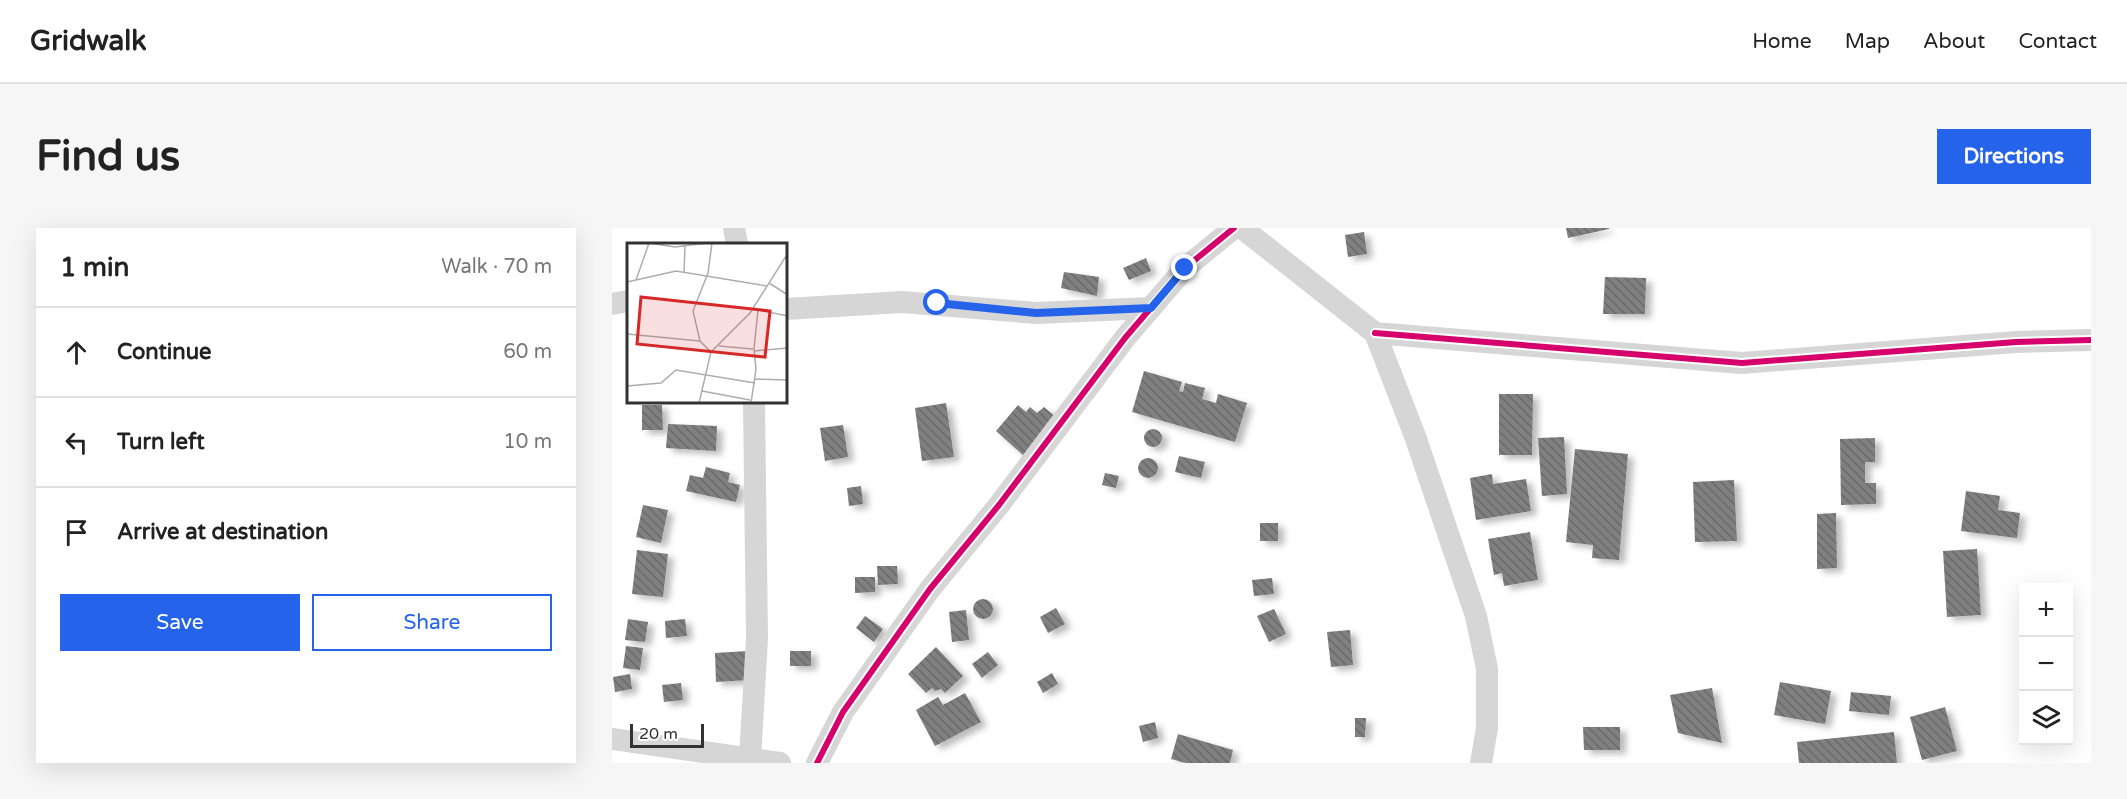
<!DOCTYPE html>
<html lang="en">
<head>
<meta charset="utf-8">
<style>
	:root { --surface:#fff; --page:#f6f6f6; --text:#222; --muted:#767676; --line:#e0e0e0; --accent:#2563eb }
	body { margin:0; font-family:"Varela Round",sans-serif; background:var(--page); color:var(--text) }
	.controls { position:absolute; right:18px; bottom:18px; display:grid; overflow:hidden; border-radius:0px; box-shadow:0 6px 24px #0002 }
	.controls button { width:54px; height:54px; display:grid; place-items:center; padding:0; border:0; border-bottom:2px solid var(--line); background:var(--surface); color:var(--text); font:30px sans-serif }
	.scale { position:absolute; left:18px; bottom:15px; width:74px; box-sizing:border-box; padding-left:6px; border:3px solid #323232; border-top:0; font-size:16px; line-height:21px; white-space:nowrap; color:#323232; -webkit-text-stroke:4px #fff; paint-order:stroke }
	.stop { position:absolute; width:18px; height:18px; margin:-14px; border:4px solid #2563eb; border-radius:50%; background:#fff }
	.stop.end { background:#2563eb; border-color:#fff; box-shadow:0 2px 6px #0008 }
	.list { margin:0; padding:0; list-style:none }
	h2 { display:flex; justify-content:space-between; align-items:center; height:78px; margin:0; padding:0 24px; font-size:26px }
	h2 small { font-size:20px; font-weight:400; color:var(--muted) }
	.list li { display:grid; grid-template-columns:39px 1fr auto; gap:18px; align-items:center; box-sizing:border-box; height:90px; padding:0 24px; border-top:2px solid var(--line) }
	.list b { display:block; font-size:22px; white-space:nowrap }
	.list em { font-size:20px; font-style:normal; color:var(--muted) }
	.actions { display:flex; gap:12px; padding:18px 24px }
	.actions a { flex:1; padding:14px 0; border:2px solid var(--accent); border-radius:0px; text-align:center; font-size:21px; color:var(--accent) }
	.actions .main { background:var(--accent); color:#fff }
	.icon { flex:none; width:33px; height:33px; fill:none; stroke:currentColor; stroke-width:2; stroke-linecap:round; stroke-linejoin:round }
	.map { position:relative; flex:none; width:1479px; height:535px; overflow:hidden; border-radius:0px }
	header { display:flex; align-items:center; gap:36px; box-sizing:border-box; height:84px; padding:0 30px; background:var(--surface); border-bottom:2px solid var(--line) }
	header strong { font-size:28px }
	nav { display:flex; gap:33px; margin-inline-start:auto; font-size:21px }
	.intro { display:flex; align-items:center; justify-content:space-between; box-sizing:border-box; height:144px; padding:0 36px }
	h1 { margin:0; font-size:42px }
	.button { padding:15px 27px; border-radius:0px; background:var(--accent); color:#fff; font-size:21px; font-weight:700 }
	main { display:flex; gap:36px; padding:0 36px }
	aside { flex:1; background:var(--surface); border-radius:0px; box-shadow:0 6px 24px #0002 }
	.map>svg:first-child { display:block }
	.building { fill:url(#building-back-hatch); filter:url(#shadow) }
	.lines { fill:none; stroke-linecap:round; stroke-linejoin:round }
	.minor { stroke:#d6d6d6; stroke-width:22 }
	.cycleway-casing { stroke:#fff; stroke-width:10 }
	.cycleway { stroke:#d6006c; stroke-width:6 }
	.route { stroke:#2563eb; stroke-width:8 }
	.inset-road { fill:none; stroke:#adadad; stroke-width:1.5 }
	.view { fill:#d62828; fill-opacity:0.15; stroke:#d62828; stroke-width:3 }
	.inset-edge { fill:none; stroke:#323232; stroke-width:3 }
</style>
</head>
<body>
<header>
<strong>Gridwalk</strong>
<nav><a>Home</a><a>Map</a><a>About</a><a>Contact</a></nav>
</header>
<div class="intro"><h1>Find us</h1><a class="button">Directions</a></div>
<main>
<aside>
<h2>1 min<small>Walk · 70 m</small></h2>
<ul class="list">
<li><svg class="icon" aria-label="ahead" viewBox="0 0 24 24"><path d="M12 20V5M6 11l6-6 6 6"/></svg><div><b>Continue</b></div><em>60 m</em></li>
<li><svg class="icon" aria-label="left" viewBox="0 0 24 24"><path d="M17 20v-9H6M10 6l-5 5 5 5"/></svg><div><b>Turn left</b></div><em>10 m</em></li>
<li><svg class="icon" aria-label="arrive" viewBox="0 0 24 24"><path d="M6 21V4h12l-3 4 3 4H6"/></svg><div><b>Arrive at destination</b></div></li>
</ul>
<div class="actions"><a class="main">Save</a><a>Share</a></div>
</aside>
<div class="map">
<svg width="1479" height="535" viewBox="0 0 1479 535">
	<defs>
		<pattern id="building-back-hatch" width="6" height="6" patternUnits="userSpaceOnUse" patternTransform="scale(1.5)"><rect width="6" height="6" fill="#808080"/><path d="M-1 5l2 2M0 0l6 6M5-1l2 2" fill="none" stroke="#696969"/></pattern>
		<filter id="shadow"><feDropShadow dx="6" dy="4" stdDeviation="3" flood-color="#0004"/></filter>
	</defs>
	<rect width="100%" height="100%" fill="#fff"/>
	<!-- building -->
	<g class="building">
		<path d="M954 0H997V1L956 10Z"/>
		<path d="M752 4 755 26 736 29 733 7Z"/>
		<path d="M534 30 539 43 517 52 511 40Z"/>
		<path d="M452 44 487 49 485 68 449 60Z"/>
		<path d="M993 49 1034 50 1033 86H991Z"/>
		<path d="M532 143 570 154 567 163 571 164 573 155 593 160 590 171 604 175 606 166 635 175 623 214 520 184Z"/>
		<path d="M887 166H921L920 227H887Z"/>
		<path d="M334 175 342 229 310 233 303 180Z"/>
		<path d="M30 177H50L51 202H30Z"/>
		<path d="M406 177 414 184 418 179 425 185 432 179 445 190 412 228 384 203Z"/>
		<path d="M56 196 105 198 104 223 54 220Z"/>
		<path d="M231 197 236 229 213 233 208 200Z"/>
		<circle cx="541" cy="210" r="9"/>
		<path d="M952 209 955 266 930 268 926 210Z"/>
		<path d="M1263 210V234H1253V255H1264V276L1229 277 1228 211Z"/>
		<path d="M963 221 1016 226 1007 332 980 330 981 317 954 314Z"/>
		<path d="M567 228 593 234 589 250 563 244Z"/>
		<circle cx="536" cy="240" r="10"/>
		<path d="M94 239 118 245 116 254 128 257 124 274 74 263 78 247 91 250Z"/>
		<path d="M493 245 507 248 504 260 490 257Z"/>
		<path d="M880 246 881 256 914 251 919 283 864 292 858 250Z"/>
		<path d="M1122 252 1125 313 1083 314 1081 254Z"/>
		<path d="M249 258 251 276 237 278 235 260Z"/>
		<path d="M1354 263 1388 268 1386 282 1408 285 1405 310 1349 303Z"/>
		<path d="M31 277 56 282 49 315 24 309Z"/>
		<path d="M1224 285 1225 340 1205 341V286Z"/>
		<rect x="648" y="295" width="18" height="18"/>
		<path d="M918 304 926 352 892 358 890 345 882 347 876 311Z"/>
		<path d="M1365 321 1369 387 1335 389 1331 323Z"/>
		<path d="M25 322 56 326 51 369 20 366Z"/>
		<path d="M265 338H285L286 356 266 357Z"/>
		<path d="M243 349H263V364L243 365Z"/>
		<path d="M660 350 662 366 642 368 640 352Z"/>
		<circle cx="371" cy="381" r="10"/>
		<path d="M444 380 453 396 436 405 428 389Z"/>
		<path d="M662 381 674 406 657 414 645 388Z"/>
		<path d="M354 382 357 412 340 414 337 384Z"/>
		<path d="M253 388 271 401 262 414 244 400Z"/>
		<path d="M16 391 36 394 33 414 13 412Z"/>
		<path d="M73 391 75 408 54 410 53 393Z"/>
		<path d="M738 402 741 437 719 439 715 404Z"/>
		<path d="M14 418 31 420 28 442 11 440Z"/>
		<path d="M324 419 351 448 333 465 329 461 323 463 320 460 314 465 296 446Z"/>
		<path d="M135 423 137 452 104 454 103 425Z"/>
		<rect x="178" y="423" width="21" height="15"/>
		<path d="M376 424 386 437 370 450 360 436Z"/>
		<path d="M440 445 446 456 431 465 425 454Z"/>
		<path d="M18 446 20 461 3 464 1 449Z"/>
		<path d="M1168 454 1219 463 1213 496 1162 487Z"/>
		<path d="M69 455 71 472 52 474 50 457Z"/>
		<path d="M1100 460 1110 515 1066 505 1058 467Z"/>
		<path d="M1239 464 1279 468 1277 487 1237 483Z"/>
		<path d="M353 465 369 494 323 518 304 482 326 469 331 477Z"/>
		<path d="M1333 479 1345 523 1310 532 1298 489Z"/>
		<path d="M743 490H754L753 509H743Z"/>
		<path d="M543 494 546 510 531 514 527 498Z"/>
		<path d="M971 499H1008V522H972Z"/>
		<path d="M1282 504 1285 535H1187L1185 514Z"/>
		<path d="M566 506 621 522 618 535H574L559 531Z"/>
	</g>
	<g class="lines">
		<!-- minor -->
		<g class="minor">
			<path d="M122 0 125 16"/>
			<path d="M630 0 763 105 803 208 864 388 875 441V500L869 535"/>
			<path d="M0 76 16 73"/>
			<path d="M174 81 290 74 424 85 539 80"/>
			<path d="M763 105 1130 135 1404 114 1479 112"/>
			<path d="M0 511 168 535"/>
			<path d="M138 530 145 410 142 174"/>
			<path d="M205 535 231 484 318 361 387 277 513 110 573 40 622 0"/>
		</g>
		<!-- cycleway casing -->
		<g class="cycleway-casing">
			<g id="cycleway">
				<path d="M763 105 1130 135 1404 114 1479 112"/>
				<path d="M205 535 231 484 318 361 387 277 513 110 573 40 622 0"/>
			</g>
		</g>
		<!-- cycleway -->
		<use href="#cycleway" class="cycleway"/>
	</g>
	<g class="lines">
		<!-- route -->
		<path class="route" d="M325 75 424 85 539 80 573 40"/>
	</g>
	<!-- overview -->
	<g transform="translate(15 15)">
		<rect width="160" height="160" fill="#fff"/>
		<path class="inset-road" d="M22 0 48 4 80 0M57 30 58 3M9 37 22 0M0 39 49 28 140 43M142 40 161 52M126 66 161 73M0 91 73 98M92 103 126 106M127 108 161 105M84 109 123 70 161 10M128 136 161 137M0 143 34 140 49 127 128 140M75 148 123 157M72 160 84 109 73 98 66 68 81 30 85 0M124 160 129 126 127 106 131 67"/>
		<path class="view" d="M14 54 143 68 138 114 10 101Z"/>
		<rect width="160" height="160" class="inset-edge"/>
	</g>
</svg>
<div class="controls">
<button>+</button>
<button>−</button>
<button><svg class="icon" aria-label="layers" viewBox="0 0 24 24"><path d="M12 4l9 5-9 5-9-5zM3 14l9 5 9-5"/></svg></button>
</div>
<div class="scale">20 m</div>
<div class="stop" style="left:325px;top:75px"></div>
<div class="stop end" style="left:573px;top:40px"></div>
</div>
</main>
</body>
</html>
